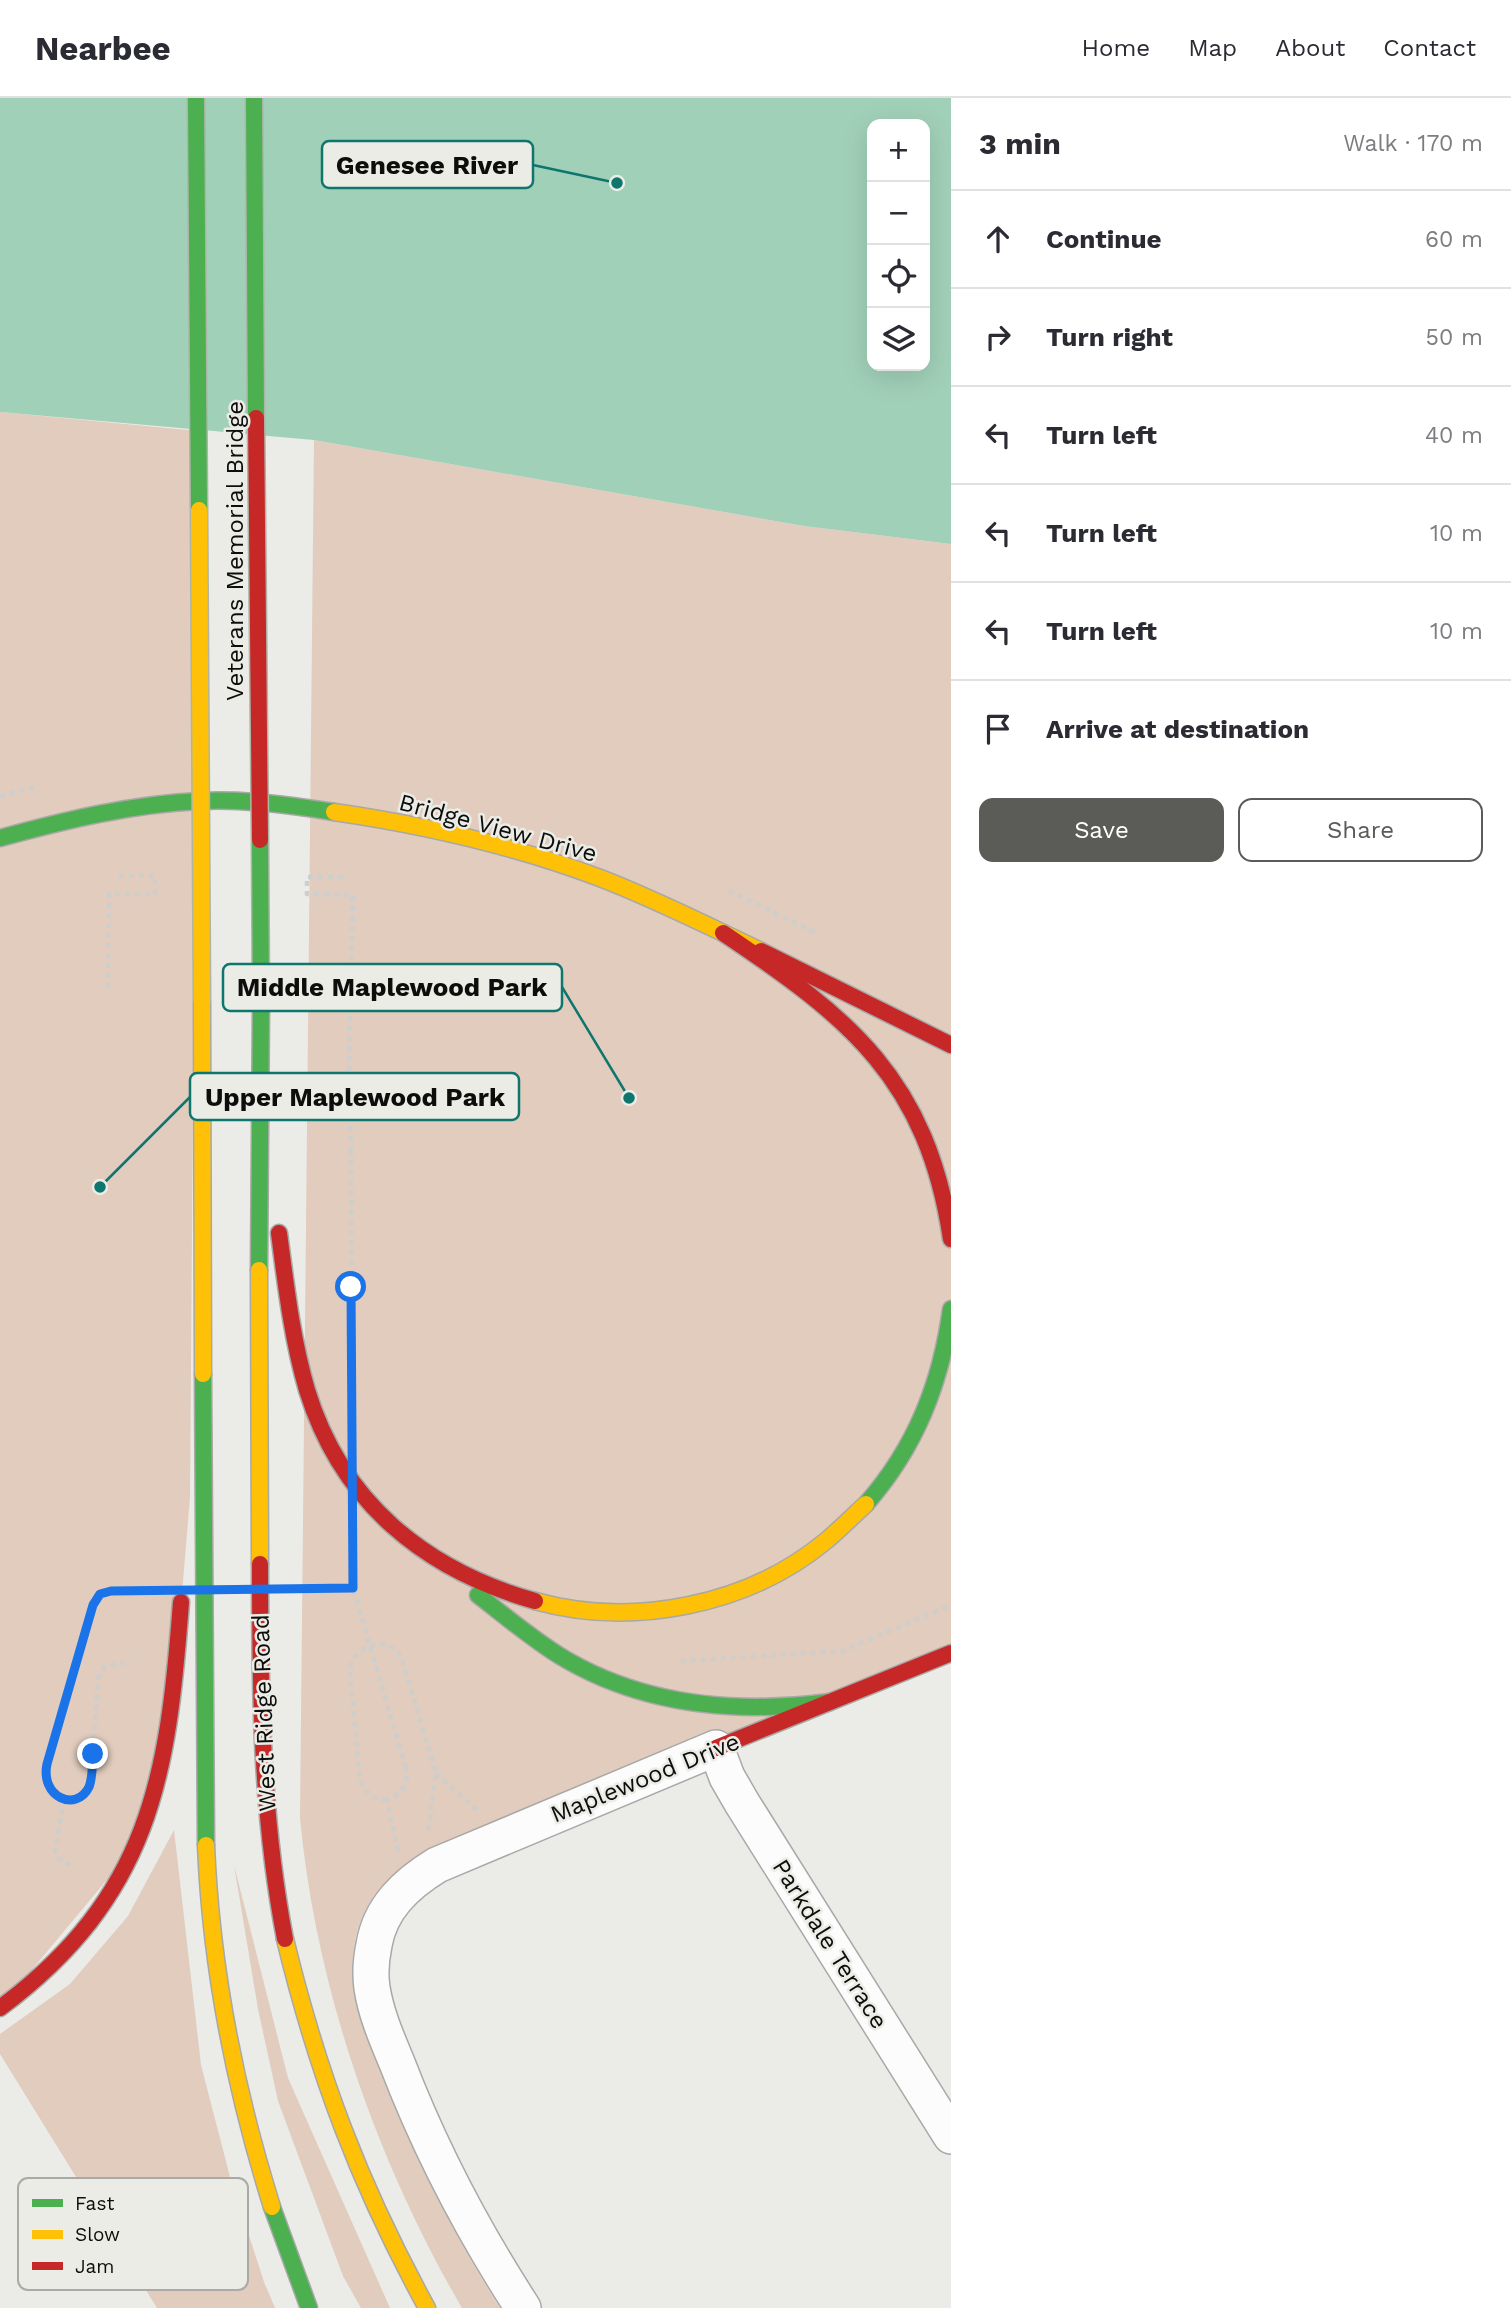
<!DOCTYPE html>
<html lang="en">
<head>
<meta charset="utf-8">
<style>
	:root { --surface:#fff; --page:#f2f2f3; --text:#2b2b33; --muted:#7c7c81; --line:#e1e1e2; --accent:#5b5b58 }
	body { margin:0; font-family:"Work Sans",sans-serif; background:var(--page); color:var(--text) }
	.controls { position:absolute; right:21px; top:21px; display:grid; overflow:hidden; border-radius:14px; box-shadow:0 7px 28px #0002 }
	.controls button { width:63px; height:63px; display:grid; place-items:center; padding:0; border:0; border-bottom:2px solid var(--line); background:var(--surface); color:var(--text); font:35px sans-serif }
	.stop { position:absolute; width:21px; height:21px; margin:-16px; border:5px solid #1a73e8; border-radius:50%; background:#fff }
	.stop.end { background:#1a73e8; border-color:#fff; box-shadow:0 2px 7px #0008 }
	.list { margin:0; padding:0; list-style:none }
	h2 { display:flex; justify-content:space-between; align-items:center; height:91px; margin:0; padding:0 28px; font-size:30px }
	h2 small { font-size:23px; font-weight:400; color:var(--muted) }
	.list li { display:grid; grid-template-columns:46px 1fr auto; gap:21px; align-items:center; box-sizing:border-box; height:98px; padding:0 28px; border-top:2px solid var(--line) }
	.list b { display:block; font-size:26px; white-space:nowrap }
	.list em { font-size:23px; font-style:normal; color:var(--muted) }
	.actions { display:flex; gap:14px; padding:21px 28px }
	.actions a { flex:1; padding:16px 0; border:2px solid var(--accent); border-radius:14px; text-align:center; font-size:24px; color:var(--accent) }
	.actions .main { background:var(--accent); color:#fff }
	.icon { flex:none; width:38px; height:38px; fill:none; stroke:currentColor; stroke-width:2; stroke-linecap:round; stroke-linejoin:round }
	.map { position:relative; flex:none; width:951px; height:2210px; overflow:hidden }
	header { display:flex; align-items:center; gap:42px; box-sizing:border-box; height:98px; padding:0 35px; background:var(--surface); border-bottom:2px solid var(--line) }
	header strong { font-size:33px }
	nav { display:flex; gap:38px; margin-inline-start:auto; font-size:24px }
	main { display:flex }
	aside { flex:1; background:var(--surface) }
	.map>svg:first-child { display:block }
	.green { fill:#e1ccbd }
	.water { fill:#a1d0b8; fill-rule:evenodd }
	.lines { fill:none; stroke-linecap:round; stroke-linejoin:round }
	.street-casing { stroke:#a8a8a7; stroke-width:38 }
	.fast-casing { stroke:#a8a8a7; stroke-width:19 }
	.slow-casing { stroke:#a8a8a7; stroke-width:19 }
	.jam-casing { stroke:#a8a8a7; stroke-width:19 }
	.path { stroke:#cececd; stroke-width:4.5; stroke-dasharray:5 5; stroke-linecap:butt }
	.street { stroke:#fcfcfc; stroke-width:35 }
	.fast { stroke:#4caf50; stroke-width:16 }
	.slow { stroke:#ffc107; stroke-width:16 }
	.jam { stroke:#c62828; stroke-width:16 }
	.fast-bridge-casing { stroke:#aeb5a8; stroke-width:19; stroke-linecap:butt }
	.slow-bridge-casing { stroke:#aeb5a8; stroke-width:19; stroke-linecap:butt }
	.jam-bridge-casing { stroke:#aeb5a8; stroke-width:19; stroke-linecap:butt }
	.path-bridge { stroke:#cececd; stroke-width:4.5; stroke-dasharray:5 5; stroke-linecap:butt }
	.fast-bridge { stroke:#4caf50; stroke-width:16 }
	.slow-bridge { stroke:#ffc107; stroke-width:16 }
	.jam-bridge { stroke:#c62828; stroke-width:16 }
	.route { stroke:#1a73e8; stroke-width:9 }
	.labels { text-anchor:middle; stroke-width:5; stroke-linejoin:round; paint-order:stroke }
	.street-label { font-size:24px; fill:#0d0d0b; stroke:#ecece7 }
	.key { fill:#ecece7; stroke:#a9a9a5; stroke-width:2 }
	.key-label { font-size:19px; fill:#0d0d0b }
	.leader { fill:none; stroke:#0f766e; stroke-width:2.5 }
	.callout-dot { fill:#0f766e; stroke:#ecece7; stroke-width:2.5 }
	.callout { fill:#ecece7; stroke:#0f766e; stroke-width:2.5 }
	.callout-label { font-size:26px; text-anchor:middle; font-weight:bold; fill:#0d0d0b }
</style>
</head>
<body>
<header>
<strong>Nearbee</strong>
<nav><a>Home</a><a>Map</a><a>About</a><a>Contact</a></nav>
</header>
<main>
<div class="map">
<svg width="951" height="2210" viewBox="0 0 951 2210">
	<rect width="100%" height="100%" fill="#ebebe8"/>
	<!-- green -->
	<g class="green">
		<path d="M0 314 198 333 190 1399 174 1591 135 1748 0 1910Z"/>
		<path d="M314 342 804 428 951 446V1555L716 1650 388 1810 383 1787C358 1814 350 1849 353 1886 356 1916 370 1944 381 1972 414 2054 452 2135 500 2210H462C376 2062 316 1890 300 1720Z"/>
		<path d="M174 1732 201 1967 230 2079 264 2184 275 2210H157L0 1956V1936L70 1886 128 1818Z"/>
		<path d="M234 1767 288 1980 390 2210H361L343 2178 278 2003 258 1911Z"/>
	</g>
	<!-- water -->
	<path class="water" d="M0 0H951V446L804 428 314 342 0 314ZM872 26H925V268H872Z"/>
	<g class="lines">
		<!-- street casing -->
		<g class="street-casing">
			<path id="street" d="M523 2210C473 2133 430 2051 397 1965 387 1941 376 1916 372 1890 370 1876 371 1861 374 1847 380 1810 406 1786 437 1767L716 1650 727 1679 742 1705 951 2038"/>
		</g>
		<!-- fast casing -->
		<g class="fast-casing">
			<g id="fast">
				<path d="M0 740C66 722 132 706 201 703 245 701 290 707 334 714"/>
				<path d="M259 1172 261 906"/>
				<path d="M203 1276 206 1747"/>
				<path d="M866 1406C916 1349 941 1285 951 1211"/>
				<path d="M478 1497C505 1518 531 1540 560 1558 642 1608 737 1616 830 1604"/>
				<path d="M272 2109 309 2210"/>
			</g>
		</g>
		<!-- slow casing -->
		<g class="slow-casing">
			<g id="slow">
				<path d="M334 714C424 727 515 748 600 780 655 801 708 828 761 853"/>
				<path d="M202 905 203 1276"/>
				<path d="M259 1172 260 1466"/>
				<path d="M535 1503C632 1530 748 1508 827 1442 840 1431 853 1418 866 1406"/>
				<path d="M206 1747C211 1871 235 1991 272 2109"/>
				<path d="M285 1841C318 1977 360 2088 427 2210"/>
			</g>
		</g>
		<!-- jam casing -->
		<g class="jam-casing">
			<g id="jam">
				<path d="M723 835C850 920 927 981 951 1141"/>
				<path d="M761 853 951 947"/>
				<path d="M279 1135C286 1188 292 1241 307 1292 341 1404 425 1472 535 1503"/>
				<path d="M260 1466C260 1592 261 1717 285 1841"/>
				<path d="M716 1650 951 1555"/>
				<path d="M0 1910C150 1798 168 1680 181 1504"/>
			</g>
		</g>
		<!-- path -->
		<g class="path">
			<path d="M0 698 35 689"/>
			<path d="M343 779H307V796L353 797 349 949 351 1052"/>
			<path d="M729 793 816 835"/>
			<path d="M108 890 109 796H155V777L117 778"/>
			<path d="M681 1563 842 1553 951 1507"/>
			<path d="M47 1666C39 1703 80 1716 91 1681L98 1581 105 1569 118 1565H131"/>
			<path d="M436 1675 477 1712"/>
			<path d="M64 1701 55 1754 58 1760 75 1770"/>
			<path d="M387 1702C373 1703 367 1695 360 1683L350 1574C351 1554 366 1547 385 1546L397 1552 403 1564 436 1675 428 1734"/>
			<path d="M398 1753 387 1702C402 1696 409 1685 406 1670"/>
		</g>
		<!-- street -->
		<use href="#street" class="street"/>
		<!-- fast -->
		<use href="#fast" class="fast"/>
		<!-- slow -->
		<use href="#slow" class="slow"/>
		<!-- jam -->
		<use href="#jam" class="jam"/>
		<!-- fast-bridge casing -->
		<g class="fast-bridge-casing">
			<g id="fast-bridge">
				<path d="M196 0 199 412"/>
				<path d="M254 0 256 320"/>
				<path d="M260 742 261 906"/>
			</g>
		</g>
		<!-- slow-bridge casing -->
		<g class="slow-bridge-casing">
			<path id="slow-bridge" d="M199 412 202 905"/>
		</g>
		<!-- jam-bridge casing -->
		<g class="jam-bridge-casing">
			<path id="jam-bridge" d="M256 320 260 742"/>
		</g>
		<!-- path-bridge -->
		<g class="path-bridge">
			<path d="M351 1052 353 1490 406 1670"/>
			<path d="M47 1666 93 1507 100 1497 111 1493 353 1490"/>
		</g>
		<!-- fast-bridge -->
		<use href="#fast-bridge" class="fast-bridge"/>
		<!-- slow-bridge -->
		<use href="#slow-bridge" class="slow-bridge"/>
		<!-- jam-bridge -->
		<use href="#jam-bridge" class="jam-bridge"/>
	</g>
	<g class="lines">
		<!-- route -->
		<path class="route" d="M93 1656C92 1666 93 1679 89 1689 76 1715 40 1699 47 1666L93 1507 100 1496 111 1493 353 1490 351 1189"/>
	</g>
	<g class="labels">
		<!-- street labels -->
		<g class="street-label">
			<text transform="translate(235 453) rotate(-90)" y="8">Veterans Memorial Bridge</text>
			<text transform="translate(498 730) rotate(15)" y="8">Bridge View Drive</text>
			<text transform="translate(264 1615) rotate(-92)" y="8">West Ridge Road</text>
			<text transform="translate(645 1680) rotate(-22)" y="8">Maplewood Drive</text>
			<text transform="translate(830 1846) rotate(58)" y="8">Parkdale Terrace</text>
		</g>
	</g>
	<!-- legend -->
	<rect x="18" y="2080" width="230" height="112" rx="10" class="key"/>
	<rect x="32" y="2101" width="31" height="8" fill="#4caf50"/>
	<rect x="32" y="2132" width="31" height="9" fill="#ffc107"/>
	<rect x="32" y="2164" width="31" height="8" fill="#c62828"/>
	<g class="key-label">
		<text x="75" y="2112">Fast</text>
		<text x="75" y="2143">Slow</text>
		<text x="75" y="2175">Jam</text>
	</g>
	<!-- callouts -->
	<path class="leader" d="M617 85L533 67M629 1000L562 889M100 1089L190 999"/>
	<g class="callout-dot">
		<circle cx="617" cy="85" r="7"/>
		<circle cx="629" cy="1000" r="7"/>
		<circle cx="100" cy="1089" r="7"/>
	</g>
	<g class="callout">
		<rect x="322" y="43" width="211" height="47" rx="7"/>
		<rect x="223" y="866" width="339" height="47" rx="7"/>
		<rect x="190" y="975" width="329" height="47" rx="7"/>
	</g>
	<g class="callout-label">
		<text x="427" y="76">Genesee River</text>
		<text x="392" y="898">Middle Maplewood Park</text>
		<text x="355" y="1008">Upper Maplewood Park</text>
	</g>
</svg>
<div class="controls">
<button>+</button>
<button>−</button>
<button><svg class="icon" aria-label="locate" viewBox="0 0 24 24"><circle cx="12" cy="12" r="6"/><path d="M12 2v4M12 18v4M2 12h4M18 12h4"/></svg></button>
<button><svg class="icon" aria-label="layers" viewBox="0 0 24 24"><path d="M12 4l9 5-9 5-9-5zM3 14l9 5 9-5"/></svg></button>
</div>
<div class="stop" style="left:351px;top:1189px"></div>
<div class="stop end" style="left:93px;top:1656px"></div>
</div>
<aside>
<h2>3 min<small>Walk · 170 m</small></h2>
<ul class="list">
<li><svg class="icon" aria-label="ahead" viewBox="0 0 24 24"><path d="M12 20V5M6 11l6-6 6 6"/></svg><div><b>Continue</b></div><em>60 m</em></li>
<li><svg class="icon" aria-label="right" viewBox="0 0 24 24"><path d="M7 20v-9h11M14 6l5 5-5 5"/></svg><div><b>Turn right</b></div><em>50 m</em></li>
<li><svg class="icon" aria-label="left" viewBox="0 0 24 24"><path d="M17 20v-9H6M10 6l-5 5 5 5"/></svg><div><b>Turn left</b></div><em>40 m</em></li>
<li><svg class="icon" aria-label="left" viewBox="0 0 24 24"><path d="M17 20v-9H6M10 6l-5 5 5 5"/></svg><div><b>Turn left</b></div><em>10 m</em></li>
<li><svg class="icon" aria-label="left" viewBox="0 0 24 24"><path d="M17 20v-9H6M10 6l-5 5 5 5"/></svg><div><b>Turn left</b></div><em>10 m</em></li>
<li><svg class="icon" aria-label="arrive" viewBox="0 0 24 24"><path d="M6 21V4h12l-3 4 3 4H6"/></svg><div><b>Arrive at destination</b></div></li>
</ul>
<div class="actions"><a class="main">Save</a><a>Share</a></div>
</aside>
</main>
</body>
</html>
